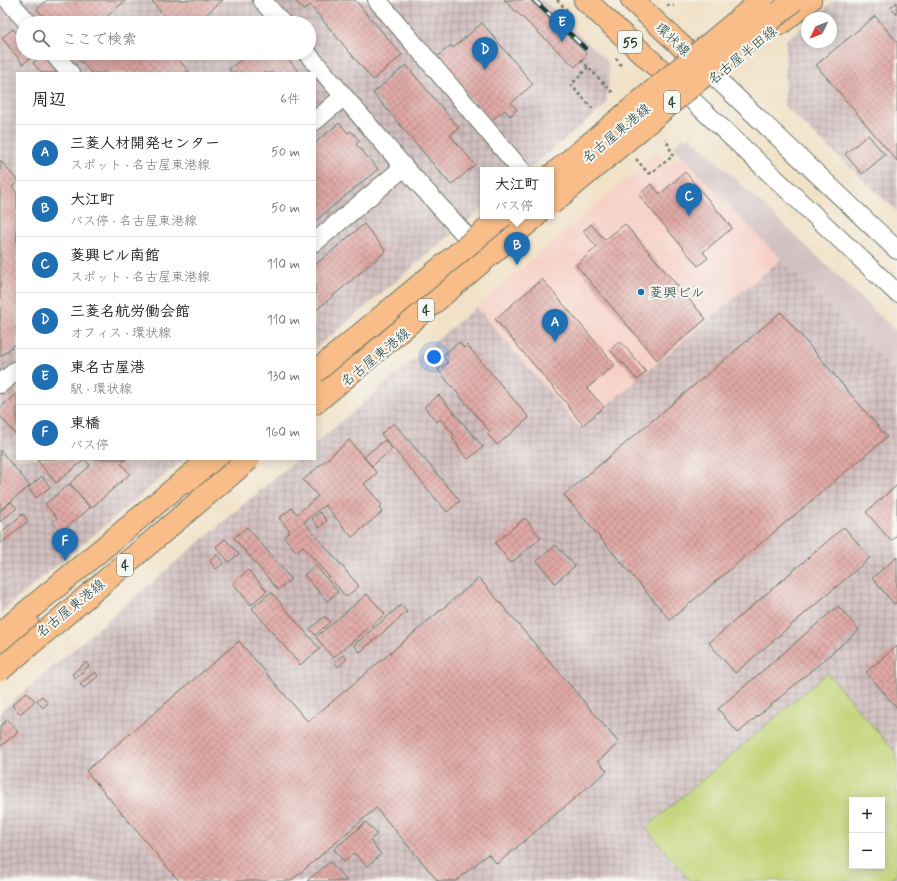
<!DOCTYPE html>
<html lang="ja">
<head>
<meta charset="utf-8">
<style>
	:root { --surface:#fff; --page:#f2f2f2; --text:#222; --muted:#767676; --line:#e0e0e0; --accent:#1f6fb2 }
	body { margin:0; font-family:Mynerve,"Klee One",sans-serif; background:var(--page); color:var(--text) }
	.controls { position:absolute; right:12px; bottom:12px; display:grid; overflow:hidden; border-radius:0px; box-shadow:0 2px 10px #0003 }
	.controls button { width:36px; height:36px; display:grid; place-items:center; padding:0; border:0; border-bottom:1px solid var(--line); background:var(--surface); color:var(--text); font:20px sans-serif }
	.compass { position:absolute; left:801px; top:12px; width:36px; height:36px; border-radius:50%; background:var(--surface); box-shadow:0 2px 10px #0003; rotate:227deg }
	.you { position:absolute; left:434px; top:357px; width:14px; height:14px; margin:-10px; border:3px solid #fff; border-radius:50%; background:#1a73e8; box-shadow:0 0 0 6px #1a73e833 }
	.badge { display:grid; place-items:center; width:26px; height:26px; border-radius:50%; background:var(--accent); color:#fff; font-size:13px; font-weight:700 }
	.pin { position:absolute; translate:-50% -33px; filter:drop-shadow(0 1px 2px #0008) }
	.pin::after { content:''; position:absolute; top:21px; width:14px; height:12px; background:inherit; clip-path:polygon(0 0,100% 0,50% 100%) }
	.popup { position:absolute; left:480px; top:167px; width:74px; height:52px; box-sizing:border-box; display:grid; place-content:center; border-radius:0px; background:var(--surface); filter:drop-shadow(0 1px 3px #0005); font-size:13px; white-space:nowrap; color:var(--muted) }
	.popup b { font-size:15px; color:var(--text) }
	.popup::after { content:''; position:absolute; left:50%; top:100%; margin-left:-8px; border:8px solid transparent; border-top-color:var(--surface) }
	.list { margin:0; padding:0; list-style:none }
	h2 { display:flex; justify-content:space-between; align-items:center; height:52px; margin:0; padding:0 16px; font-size:17px }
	h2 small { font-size:13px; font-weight:400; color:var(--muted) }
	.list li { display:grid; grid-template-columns:26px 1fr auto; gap:12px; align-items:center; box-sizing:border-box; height:56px; padding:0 16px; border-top:1px solid var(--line) }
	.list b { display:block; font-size:15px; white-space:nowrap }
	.list p { margin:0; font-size:13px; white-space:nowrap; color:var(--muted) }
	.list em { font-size:13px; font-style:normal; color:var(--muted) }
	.icon { flex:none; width:22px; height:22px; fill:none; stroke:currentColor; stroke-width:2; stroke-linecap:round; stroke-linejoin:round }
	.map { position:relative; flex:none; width:897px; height:881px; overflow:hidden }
	.search { position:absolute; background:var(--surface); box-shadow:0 2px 10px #0003; left:16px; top:16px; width:300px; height:44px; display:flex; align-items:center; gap:10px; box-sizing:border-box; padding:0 14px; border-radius:22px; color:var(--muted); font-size:15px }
	.panel { position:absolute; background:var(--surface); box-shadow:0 2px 10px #0003; left:16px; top:72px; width:300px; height:388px; border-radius:0px }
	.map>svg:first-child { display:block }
	.built { fill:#f7d1c7 }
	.industrial { fill:url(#industrial-grid); fill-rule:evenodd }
	.railway { fill:#d2bfc0 }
	.pitch { fill:#c2d477; stroke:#708856; fill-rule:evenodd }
	.building { fill:url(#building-cross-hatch) }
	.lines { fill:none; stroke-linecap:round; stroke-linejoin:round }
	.minor-casing { stroke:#687667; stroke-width:20 }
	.major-casing { stroke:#687667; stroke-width:24 }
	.highway-casing { stroke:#687667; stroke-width:24 }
	.path { stroke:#687667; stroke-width:2.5; stroke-dasharray:3 3; stroke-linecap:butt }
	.minor { stroke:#fff; stroke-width:18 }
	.major { stroke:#f8bd89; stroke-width:22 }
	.highway { stroke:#f8bd89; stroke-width:22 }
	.rail-casing { stroke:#1f3d34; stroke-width:4.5 }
	.rail { stroke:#f6f6f2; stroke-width:3; stroke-dasharray:9; stroke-linecap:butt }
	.highway-bridge-casing { stroke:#687667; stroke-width:24; stroke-linecap:butt }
	.path-bridge { stroke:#687667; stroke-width:2.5; stroke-dasharray:3 3; stroke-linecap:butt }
	.highway-bridge { stroke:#f8bd89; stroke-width:22 }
	.poi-dot { fill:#1f6fb2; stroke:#f6f6f2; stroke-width:1.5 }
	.labels { text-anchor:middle; stroke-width:4; stroke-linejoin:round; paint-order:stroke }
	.shield { fill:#f6f6f2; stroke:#60746d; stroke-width:1 }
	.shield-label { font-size:13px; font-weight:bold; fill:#1f3d34 }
	.street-label { font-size:14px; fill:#1f3d34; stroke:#f6f6f2 }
	.poi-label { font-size:14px; fill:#1f3d34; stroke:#f6f6f2; text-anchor:start }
</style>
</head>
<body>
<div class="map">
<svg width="897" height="881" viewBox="0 0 897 881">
	<defs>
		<pattern id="industrial-grid" width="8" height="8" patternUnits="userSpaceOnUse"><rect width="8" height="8" fill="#d2bfc0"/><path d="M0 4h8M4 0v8" fill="none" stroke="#aa9c9d"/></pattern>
		<pattern id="building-cross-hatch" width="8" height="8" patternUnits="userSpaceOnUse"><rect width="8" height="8" fill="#e0a8a5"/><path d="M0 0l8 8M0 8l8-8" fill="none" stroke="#b58a87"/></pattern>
	</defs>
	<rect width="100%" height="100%" fill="#f6f6f2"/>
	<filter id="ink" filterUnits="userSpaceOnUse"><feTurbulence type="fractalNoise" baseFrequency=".025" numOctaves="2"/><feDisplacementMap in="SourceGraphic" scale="8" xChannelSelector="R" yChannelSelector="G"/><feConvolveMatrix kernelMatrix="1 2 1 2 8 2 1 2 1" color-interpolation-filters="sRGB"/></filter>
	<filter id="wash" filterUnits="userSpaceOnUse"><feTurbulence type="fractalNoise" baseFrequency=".012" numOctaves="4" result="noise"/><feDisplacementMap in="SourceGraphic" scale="16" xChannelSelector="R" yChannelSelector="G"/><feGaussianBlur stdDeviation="0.9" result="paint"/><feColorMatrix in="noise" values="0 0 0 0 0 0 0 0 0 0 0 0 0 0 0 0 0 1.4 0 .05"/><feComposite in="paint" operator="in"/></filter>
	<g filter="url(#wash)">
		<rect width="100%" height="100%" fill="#f1e1c6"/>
		<!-- built -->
		<path class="built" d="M657 153 669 166 681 154 753 231 781 259 580 429 476 307Z"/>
		<!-- industrial -->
		<g class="industrial">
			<path d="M0 0H370L514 170H483V208L315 349V73H17V459H184L0 613ZM23 23H309V53H23Z"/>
			<path d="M384 0H503L575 68 588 55 609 77 606 105 528 170Z"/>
			<path d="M835 0H897V211L784 106 786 40 807 23V42H831V18H813Z"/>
			<path d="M781 259 897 373V881H0V712L297 459H315V444L476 307 580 428ZM852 800H882V866H852Z"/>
		</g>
		<!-- railway -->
		<g class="railway">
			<path d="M503 0H543L608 62 609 77 588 56 575 68Z"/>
			<path d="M690 136 897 332V373L753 231 673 146 683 137 686 140Z"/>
		</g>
		<!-- pitch -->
		<path class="pitch" d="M827 673 897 754V873L887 881H690L646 828ZM852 800H882V866H852Z"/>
		<g id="blocks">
			<!-- building -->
			<g class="building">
				<path d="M47 0H126L103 20 105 23H49L37 9Z"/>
				<path d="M151 0H223L196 23H170Z"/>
				<path d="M295 0H355L402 55 373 80 310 5 303 10Z"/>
				<path d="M504 0H530L587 54 575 67Z"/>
				<path d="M897 2V15L891 7Z"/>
				<path d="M875 16 897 42V161L816 65Z"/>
				<path d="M482 23 533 84 511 103 517 110 510 116 505 110 491 121 437 57 451 45 453 48Z"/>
				<path d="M13 29 23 41V53H33L35 54 23 64 2 38Z"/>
				<path d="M74 53H173L190 73H91Z"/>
				<path d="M249 53H283L300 73H232L229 69Z"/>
				<path d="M43 54 59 73H42L33 63Z"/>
				<path d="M406 65 459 128 450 135 475 165 451 185 373 93Z"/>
				<path d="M339 123 348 133 351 131 360 141 356 144 378 169 315 221V143Z"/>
				<path d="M868 135 885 155 862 174 845 154Z"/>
				<path d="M0 160 17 180V183L12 187 17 193V343L0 357Z"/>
				<path d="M685 172 732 228 703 252 708 258 698 266 647 205 639 195 651 184 660 194Z"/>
				<path d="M364 224 386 251 315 311V265Z"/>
				<path d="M591 224 605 240 625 224 706 319 657 360 576 265 597 247 583 231Z"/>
				<path d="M542 279 615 365 587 388 604 407 583 425 567 405H568L495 319Z"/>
				<path d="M781 312 887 437 670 620 564 495Z"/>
				<path d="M620 341 646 372 637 380 623 363 622 364 610 350Z"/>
				<path d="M459 342 464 348 467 345 529 418 497 445 487 434 490 432 438 370 448 362 442 356Z"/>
				<path d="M17 393V436L0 416V408Z"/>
				<path d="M439 395 483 447 468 459 458 448 459 447 452 437 454 435 440 419 437 422 424 407Z"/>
				<path d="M394 423 460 501 447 512 381 434Z"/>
				<path d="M349 440 377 473 364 484 382 505 379 508 382 512 352 537 325 505 304 522 359 586 346 597 303 546 297 552 284 537 290 531 279 518 292 508 297 514 318 496 303 480Z"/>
				<path d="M385 440 392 449 372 466 364 457Z"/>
				<path d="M0 450 30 486 0 510Z"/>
				<path d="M36 459H83L84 460 56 483Z"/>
				<path d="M85 459H126L121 463 130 474 91 508 70 483 90 466Z"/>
				<path d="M42 476 50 487 36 498 28 488Z"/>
				<path d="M69 484 90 508 61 532 52 522 57 518 45 504Z"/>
				<path d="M897 485V536L891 541 866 512Z"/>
				<path d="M11 502 17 508 0 522V512Z"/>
				<path d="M320 512 327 521 319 528 312 519Z"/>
				<path d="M23 514 28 521 0 544V533Z"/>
				<path d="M525 518 541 538 511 563 495 543Z"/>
				<path d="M247 527 291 579 278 590 234 538Z"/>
				<path d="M844 527 870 558 735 673 709 643Z"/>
				<path d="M225 539 239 554 229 562 216 547Z"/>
				<path d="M556 545 575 566 555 583 537 561Z"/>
				<path d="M217 555 224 563 216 569 210 561Z"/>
				<path d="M897 557V602L894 604 872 578Z"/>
				<path d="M315 565 338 592 327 601 304 575Z"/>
				<path d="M248 570 267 591 251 605 233 583Z"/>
				<path d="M479 578 619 743 598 761 607 771 497 864 488 854 456 881H438L376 808 291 881H179L86 771 239 641 308 722Z"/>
				<path d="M271 592 320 649 300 665 252 608Z"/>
				<path d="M367 594 385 614 333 658 316 637Z"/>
				<path d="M401 605 407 612 360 652 354 645Z"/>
				<path d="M838 606 859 630 738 733 718 709Z"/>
				<path d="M325 616 330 622 315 635 310 629Z"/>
				<path d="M897 646V708L866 672Z"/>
				<path d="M343 655 347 659 338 667 334 662Z"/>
				<path d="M86 662 89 666 75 678 72 674Z"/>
				<path d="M95 672 98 676 84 688 80 684Z"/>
				<path d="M27 692 35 701 20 714 12 705Z"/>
				<path d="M42 696 48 703 43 708 37 700Z"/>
				<path d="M7 720 18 732 0 747V726Z"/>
				<path d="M366 822 377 834 370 840 381 854 367 867 354 853 344 862 334 849Z"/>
				<path d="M330 862 347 881H307Z"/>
			</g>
		</g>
	</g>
	<g filter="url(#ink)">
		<use href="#blocks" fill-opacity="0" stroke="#687667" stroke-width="1"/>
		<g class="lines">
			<!-- minor casing -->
			<g class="minor-casing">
				<g id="minor">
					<path d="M8 0 28 23"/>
					<path d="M262 0 282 23"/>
					<path d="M377 0 521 170"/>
					<path d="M53 53 70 73"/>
					<path d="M307 53 404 167 478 249"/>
					<path d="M715 77 897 250"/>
					<path d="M690 98 897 293"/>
					<path d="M315 121 343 97"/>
					<path d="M315 242 404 167"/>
					<path d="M0 384 17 370"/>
				</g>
			</g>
			<!-- major casing -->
			<g class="major-casing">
				<g id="major">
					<path d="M585 0 682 90"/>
					<path d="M632 0 707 70"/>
					<path d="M780 24 810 0"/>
					<path d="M491 239 518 216"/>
					<path d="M315 385 342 363"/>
					<path d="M195 485 226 459"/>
					<path d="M0 647 28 624"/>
				</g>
			</g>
			<!-- highway casing -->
			<g class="highway-casing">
				<g id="highway">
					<path d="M315 403 536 216"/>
					<path d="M0 634 210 459"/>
				</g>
			</g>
			<!-- path -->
			<g class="path">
				<path d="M557 0 567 10"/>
				<path d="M667 5 674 6"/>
				<path d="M616 58 621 66"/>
				<path d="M581 60 614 94"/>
				<path d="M588 67 571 85 594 110"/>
				<path d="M649 174 673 156 666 139"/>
			</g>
			<!-- minor -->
			<use href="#minor" class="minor"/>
			<!-- major -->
			<use href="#major" class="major"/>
			<!-- highway -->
			<use href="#highway" class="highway"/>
			<!-- rail casing -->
			<g class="rail-casing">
				<path id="rail" d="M534 0 585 48"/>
			</g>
			<!-- rail -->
			<use href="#rail" class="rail"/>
			<!-- highway-bridge casing -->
			<g class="highway-bridge-casing">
				<g id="highway-bridge">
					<path d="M551 176 762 0"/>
					<path d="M551 204 794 0"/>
					<path d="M315 372 503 216"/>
					<path d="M0 670 249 459"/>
				</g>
			</g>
			<!-- path-bridge -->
			<path class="path-bridge" d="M636 159 649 174"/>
			<!-- highway-bridge -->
			<use href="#highway-bridge" class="highway-bridge"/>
		</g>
	</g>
	<!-- markers -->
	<circle class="poi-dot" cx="641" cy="292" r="4"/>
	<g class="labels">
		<!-- shield labels -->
		<g class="shield">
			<rect x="618" y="31" width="24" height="22" rx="3"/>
			<rect x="664" y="91" width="16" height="22" rx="3"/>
			<rect x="418" y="299" width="16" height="22" rx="3"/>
			<rect x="117" y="554" width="16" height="22" rx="3"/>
		</g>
		<g class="shield-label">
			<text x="630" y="47">55</text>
			<text x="672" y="107">4</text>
			<text x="426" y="315">4</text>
			<text x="125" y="570">4</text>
		</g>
		<!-- street labels -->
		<g class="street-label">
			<text transform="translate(673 39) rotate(43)" y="5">環状線</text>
			<text transform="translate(742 55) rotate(-39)" y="5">名古屋半田線</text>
			<text transform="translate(616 133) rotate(-40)" y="5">名古屋東港線</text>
			<text transform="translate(375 357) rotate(-39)" y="5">名古屋東港線</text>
			<text transform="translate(70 608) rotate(-39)" y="5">名古屋東港線</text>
		</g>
		<!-- poi labels -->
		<g class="poi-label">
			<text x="649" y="297">菱興ビル</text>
		</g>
	</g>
</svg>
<div class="controls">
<button>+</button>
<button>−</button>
</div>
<svg class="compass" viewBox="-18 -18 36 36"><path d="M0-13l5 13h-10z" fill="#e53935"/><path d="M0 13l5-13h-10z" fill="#767676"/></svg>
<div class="you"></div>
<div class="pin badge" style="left:555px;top:342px">A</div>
<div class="pin badge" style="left:517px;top:265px">B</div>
<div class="popup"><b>大江町</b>バス停</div>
<div class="pin badge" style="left:689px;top:216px">C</div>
<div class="pin badge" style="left:485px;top:70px">D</div>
<div class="pin badge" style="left:562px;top:42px">E</div>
<div class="pin badge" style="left:65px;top:561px">F</div>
<div class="search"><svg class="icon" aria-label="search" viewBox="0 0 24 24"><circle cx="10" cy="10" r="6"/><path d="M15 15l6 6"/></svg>ここで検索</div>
<section class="panel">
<h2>周辺<small>6件</small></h2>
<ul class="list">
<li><span class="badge">A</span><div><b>三菱人材開発センター</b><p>スポット · 名古屋東港線</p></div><em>50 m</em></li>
<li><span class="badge">B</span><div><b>大江町</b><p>バス停 · 名古屋東港線</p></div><em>50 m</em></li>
<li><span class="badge">C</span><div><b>菱興ビル南館</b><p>スポット · 名古屋東港線</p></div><em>110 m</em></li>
<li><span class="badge">D</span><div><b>三菱名航労働会館</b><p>オフィス · 環状線</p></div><em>110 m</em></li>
<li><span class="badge">E</span><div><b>東名古屋港</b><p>駅 · 環状線</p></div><em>130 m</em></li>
<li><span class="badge">F</span><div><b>東橋</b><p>バス停</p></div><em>160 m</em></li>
</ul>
</section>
</div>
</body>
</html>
